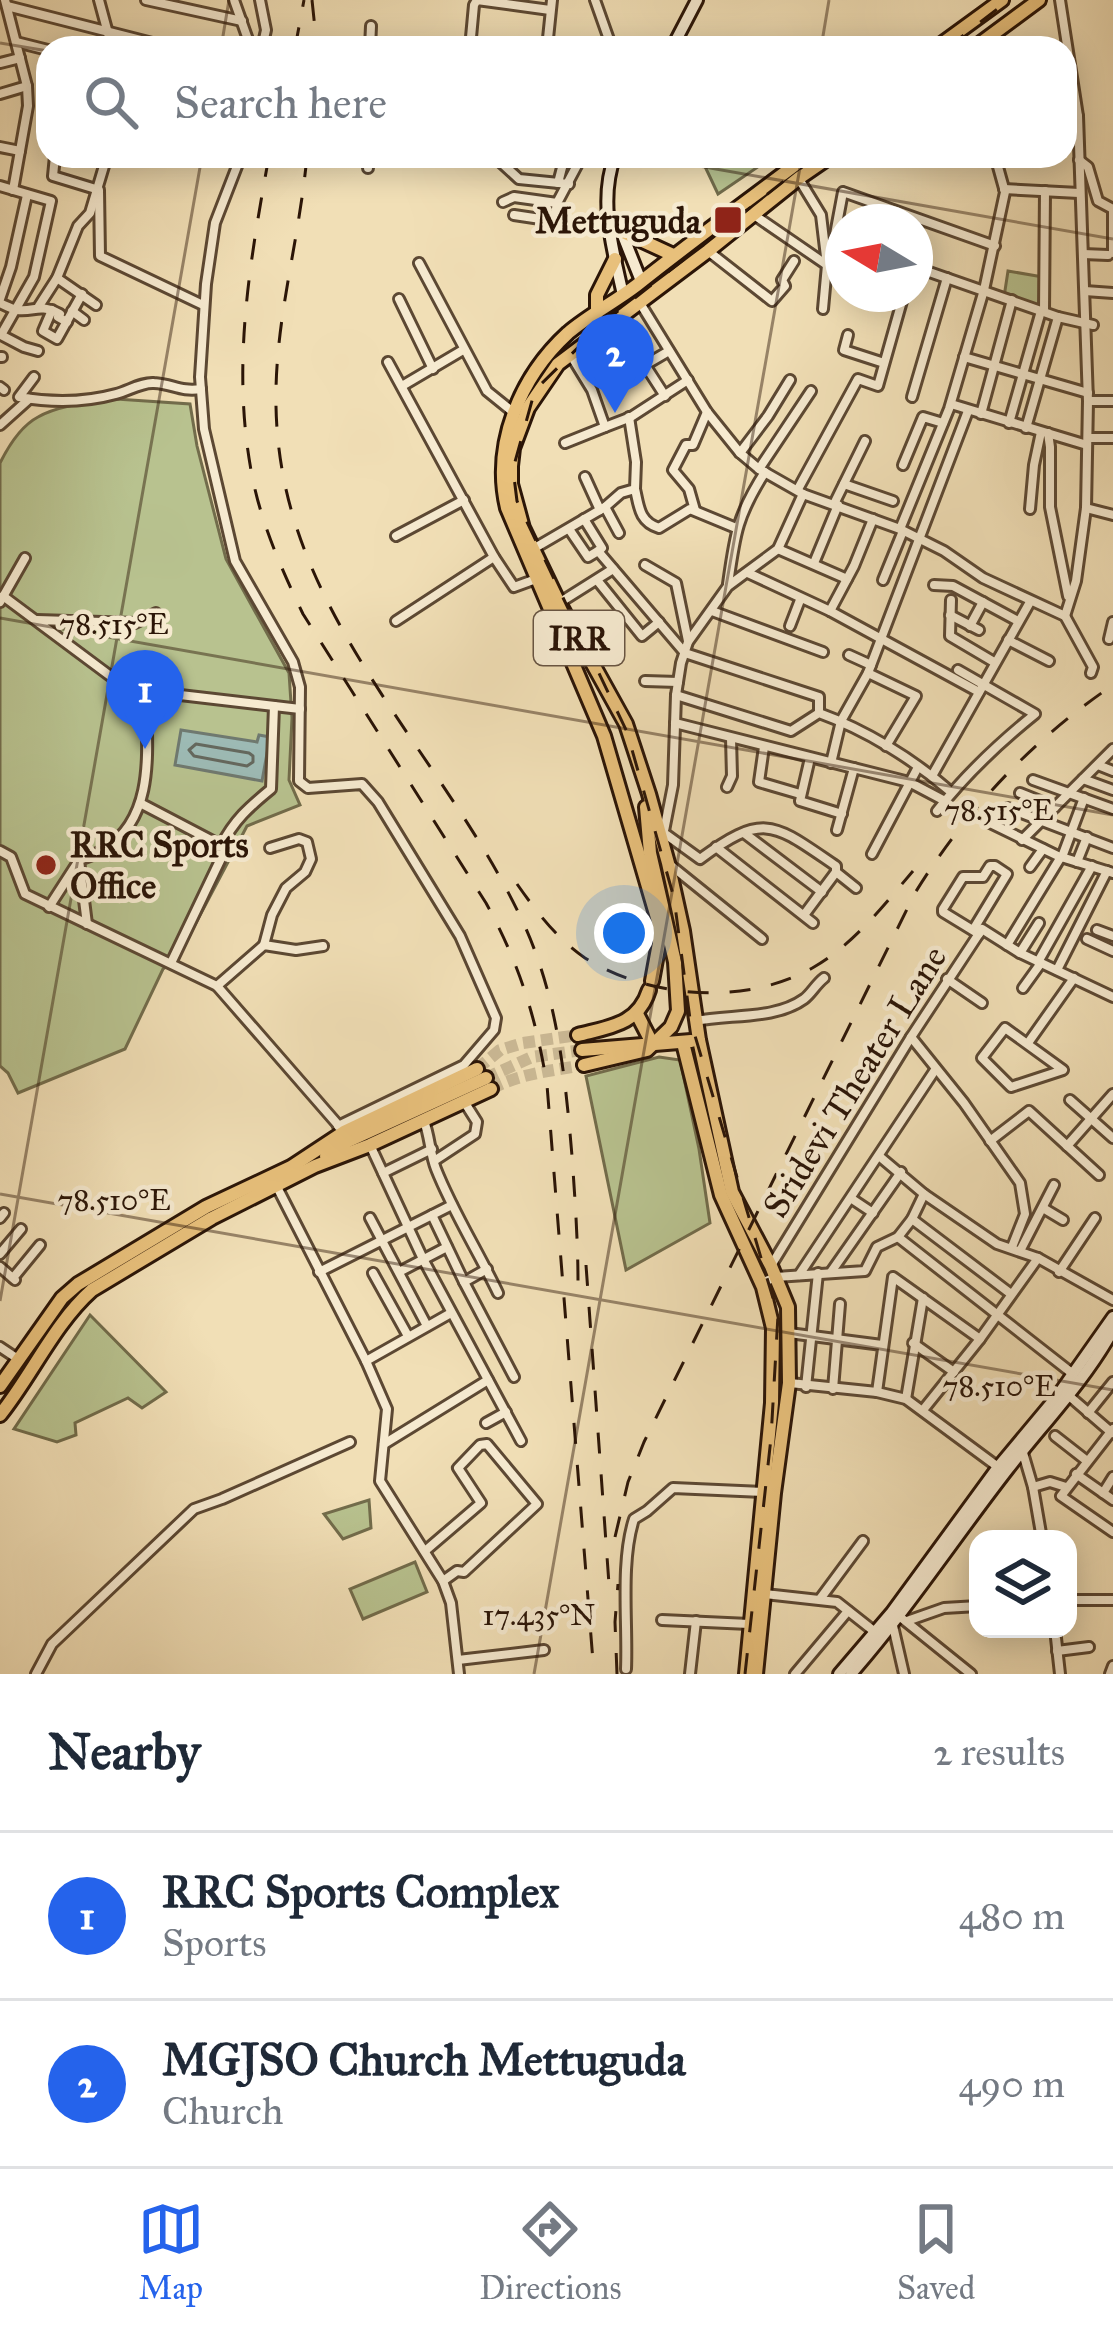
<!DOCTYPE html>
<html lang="en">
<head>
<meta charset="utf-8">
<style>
	:root { --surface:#fff; --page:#f6f6f7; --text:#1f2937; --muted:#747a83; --line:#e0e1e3; --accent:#2563eb }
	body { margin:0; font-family:"IM FELL Great Primer",serif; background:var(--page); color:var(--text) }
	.controls { position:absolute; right:36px; bottom:36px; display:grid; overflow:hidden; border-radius:24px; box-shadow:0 6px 30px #0003 }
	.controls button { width:108px; height:108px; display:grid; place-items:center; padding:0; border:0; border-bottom:3px solid var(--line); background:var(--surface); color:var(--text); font:60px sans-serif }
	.compass { position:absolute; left:825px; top:204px; width:108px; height:108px; border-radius:50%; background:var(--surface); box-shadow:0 6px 30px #0003; rotate:280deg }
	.you { position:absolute; left:624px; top:933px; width:42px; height:42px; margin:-30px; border:9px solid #fff; border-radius:50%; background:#1a73e8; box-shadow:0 0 0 18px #1a73e833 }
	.badge { display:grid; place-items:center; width:78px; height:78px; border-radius:50%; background:var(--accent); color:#fff; font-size:39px; font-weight:700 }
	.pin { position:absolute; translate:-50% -99px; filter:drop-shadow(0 3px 6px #0008) }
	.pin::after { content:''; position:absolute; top:63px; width:42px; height:36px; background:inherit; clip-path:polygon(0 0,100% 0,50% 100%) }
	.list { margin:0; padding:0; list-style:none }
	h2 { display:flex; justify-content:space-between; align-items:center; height:156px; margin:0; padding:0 48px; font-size:51px }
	h2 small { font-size:39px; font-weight:400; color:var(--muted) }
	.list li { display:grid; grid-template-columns:78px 1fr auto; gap:36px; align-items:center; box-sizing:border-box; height:168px; padding:0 48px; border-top:3px solid var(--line) }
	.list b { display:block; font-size:45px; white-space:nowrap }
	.list p { margin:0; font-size:39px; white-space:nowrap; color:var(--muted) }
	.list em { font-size:39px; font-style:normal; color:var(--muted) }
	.icon { flex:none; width:66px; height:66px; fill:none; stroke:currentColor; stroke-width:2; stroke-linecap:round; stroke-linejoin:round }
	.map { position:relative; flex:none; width:1113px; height:1674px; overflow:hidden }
	.search { position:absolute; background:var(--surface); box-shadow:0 6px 30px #0003; left:36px; right:36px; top:36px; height:132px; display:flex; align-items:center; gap:30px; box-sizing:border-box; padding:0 42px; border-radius:36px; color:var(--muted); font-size:45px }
	.sheet { height:492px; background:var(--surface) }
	nav { display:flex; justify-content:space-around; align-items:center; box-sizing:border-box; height:168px; border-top:3px solid var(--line); background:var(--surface); font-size:33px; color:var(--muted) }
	nav a { display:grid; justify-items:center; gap:6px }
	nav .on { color:var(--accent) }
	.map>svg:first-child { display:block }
	.green { fill:#b8c28f; stroke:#726c4b; stroke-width:3 }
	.water { fill:#9dbbb6; stroke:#6f7970; stroke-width:3 }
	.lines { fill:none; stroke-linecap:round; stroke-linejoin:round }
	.shore { stroke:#64685e; stroke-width:3 }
	.street-tunnel { stroke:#c9b793; stroke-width:8; stroke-dasharray:8 4; stroke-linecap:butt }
	.primary-tunnel { stroke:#c9b793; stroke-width:12; stroke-dasharray:12 6; stroke-linecap:butt }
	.street-casing { stroke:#5c4833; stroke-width:14 }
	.secondary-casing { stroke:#2b1507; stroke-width:16 }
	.primary-casing { stroke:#2b1507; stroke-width:18 }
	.street { stroke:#f6ead0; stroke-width:8 }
	.secondary { stroke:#f6ead0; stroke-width:10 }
	.primary { stroke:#e8c07b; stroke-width:12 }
	.rail { stroke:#2b1507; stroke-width:3; stroke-dasharray:21 21; stroke-linecap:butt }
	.ticks { fill:none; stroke:#2b1507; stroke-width:3; stroke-opacity:0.45 }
	.poi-dot { fill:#8f2418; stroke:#f6ead0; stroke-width:4.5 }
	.labels { text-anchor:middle; stroke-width:9; stroke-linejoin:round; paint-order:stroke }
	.shield { fill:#f6ead0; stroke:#685543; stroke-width:3 }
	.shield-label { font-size:33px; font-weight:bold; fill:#2b1507 }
	.poi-label { font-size:36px; font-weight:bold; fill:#2b1507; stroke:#f6ead0; text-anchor:end }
	.street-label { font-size:36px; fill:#2b1507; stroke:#f6ead0 }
	.ticks-label { font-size:30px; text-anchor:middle; fill:#2b1507; stroke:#f6ead0; stroke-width:9; stroke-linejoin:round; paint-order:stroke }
</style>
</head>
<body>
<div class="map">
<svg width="1113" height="1674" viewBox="0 0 1113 1674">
	<rect width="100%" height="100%" fill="#f1dfb6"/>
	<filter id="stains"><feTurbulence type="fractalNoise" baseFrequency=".00167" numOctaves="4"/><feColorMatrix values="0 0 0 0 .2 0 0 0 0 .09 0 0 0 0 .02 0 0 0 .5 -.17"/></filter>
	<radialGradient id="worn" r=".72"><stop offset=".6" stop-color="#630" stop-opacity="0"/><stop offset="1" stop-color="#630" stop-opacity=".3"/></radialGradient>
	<!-- green -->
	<g class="green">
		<path d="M700 156H774L718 194Z"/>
		<path d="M1008 271 1043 277 1044 312 1004 297Z"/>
		<path d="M116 399 190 404 197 446 226 559 289 673 292 718 289 780 300 805 247 826 178 957 163 969 125 1049 18 1093 8 1073 0 1066V463C8 447 21 426 38 417 57 406 94 401 116 399Z"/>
		<path d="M659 1057 680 1060 699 1149 710 1223 626 1270 586 1076Z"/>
		<path d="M90 1315 166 1392 142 1408 128 1398 75 1423 76 1435 57 1442 14 1429Z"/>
		<path d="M369 1500 371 1528 343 1539 324 1514Z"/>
		<path d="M415 1562 427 1592 363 1619 350 1589Z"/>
	</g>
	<!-- water -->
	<path class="water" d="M181 730 257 742 259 735 270 737 262 781 175 765Z"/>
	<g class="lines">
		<!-- shore -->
		<path class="shore" d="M196 744 249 753 253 756V762L247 766 194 756 189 750Z"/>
		<!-- street-tunnel -->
		<path class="street-tunnel" d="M951 792 988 822"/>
		<!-- primary-tunnel -->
		<g class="primary-tunnel">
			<path d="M477 1069 500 1050 523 1043 578 1035"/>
			<path d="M486 1078 532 1057 582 1050"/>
			<path d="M491 1089C521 1073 551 1071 584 1065"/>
		</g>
		<!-- street casing -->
		<g class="street-casing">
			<g id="street">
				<path d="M5 0 27 86 28 106 13 190"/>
				<path d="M99 0 112 48"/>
				<path d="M146 0 242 21"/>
				<path d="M234 0 251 48"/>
				<path d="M260 0 266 30 262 48"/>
				<path d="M595 0 612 48"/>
				<path d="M1060 0 1078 116 1088 401 1086 508 1076 581 1065 616"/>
				<path d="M7 6 172 48"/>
				<path d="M16 42 48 50"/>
				<path d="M370 48 371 26"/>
				<path d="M470 48 474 5 477 0 550 10"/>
				<path d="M547 48 552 0"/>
				<path d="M0 63 20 58"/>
				<path d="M0 94 27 86"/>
				<path d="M1065 118 1078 116"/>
				<path d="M0 147 20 151"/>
				<path d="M55 156 53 176 99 190 100 256 203 305"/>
				<path d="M241 156 215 223 206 284 200 377 204 429 235 561 293 662 300 687 299 781 308 788 362 784 378 802 460 936 496 1018 494 1030 464 1065 338 1126"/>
				<path d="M494 156 519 179 569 184"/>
				<path d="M528 156 563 162"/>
				<path d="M1079 160 1088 167 1098 201 1113 209"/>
				<path d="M368 168V156"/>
				<path d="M799 179 821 215 827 265 823 309"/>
				<path d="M558 183 565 156"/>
				<path d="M0 186 51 201 34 277 1 335 24 347 38 351"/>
				<path d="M1004 189 1079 193"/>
				<path d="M503 202 514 197 557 203"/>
				<path d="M1113 209V253"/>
				<path d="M514 215 554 221 557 203 582 156"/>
				<path d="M757 217 827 265"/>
				<path d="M834 240 843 192 995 246"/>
				<path d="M712 254 772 301 785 286 782 280 794 261"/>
				<path d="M1083 254 1108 255"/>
				<path d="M419 263 487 391 513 412"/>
				<path d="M915 267 1058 317 1093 325"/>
				<path d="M57 278 96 305"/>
				<path d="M1085 291 1113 293"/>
				<path d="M0 299 11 267 27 195"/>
				<path d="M399 299 433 369"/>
				<path d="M0 303C2 304 15 310 17 310 36 312 38 303 60 314L58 317 67 322"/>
				<path d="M640 303 707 412 740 453 759 469 803 494 900 529 944 551 983 578 1065 616 1093 667 1091 673"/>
				<path d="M39 306 57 278 78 226 90 213 107 156"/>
				<path d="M52 310 43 331 57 339 82 294"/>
				<path d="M72 311 84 320"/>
				<path d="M1044 312 1045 191"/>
				<path d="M848 335 844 350 884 363"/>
				<path d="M0 357H2"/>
				<path d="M964 357 1088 393"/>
				<path d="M388 362 494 557 514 587 536 579"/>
				<path d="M34 377 19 397C53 403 83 403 116 394 128 391 142 382 154 383 173 384 180 392 201 389"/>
				<path d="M402 386 463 350"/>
				<path d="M0 387 4 390"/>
				<path d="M665 396 645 365 669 351"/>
				<path d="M912 397 947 278"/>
				<path d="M1088 401H1113"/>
				<path d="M951 404 1087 445"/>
				<path d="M981 414 1012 300"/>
				<path d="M1009 423 1041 311"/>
				<path d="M0 425 29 399"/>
				<path d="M605 427 631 417 688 380"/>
				<path d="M1026 428 1058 317"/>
				<path d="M1048 433 1050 447V507L1068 596"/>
				<path d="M1088 438H1113"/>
				<path d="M565 443 605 427 592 390 570 354"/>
				<path d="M740 453 768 416 790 380"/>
				<path d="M903 465 923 417 943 423"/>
				<path d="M759 469 811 391"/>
				<path d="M585 477 600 510"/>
				<path d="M844 484 893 501"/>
				<path d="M635 489C639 506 639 522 659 528L690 509 736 528"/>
				<path d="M798 489 858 379 878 386 904 294"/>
				<path d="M834 504 865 441"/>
				<path d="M605 507 619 533"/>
				<path d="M1086 508 1113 515"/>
				<path d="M1030 509 1034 465 1041 432"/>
				<path d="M695 510 689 489 673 470 686 445H693L707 412"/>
				<path d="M584 519 602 548 598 551 685 653 819 697V713"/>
				<path d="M569 529 588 557 598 551"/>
				<path d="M900 529 949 409 984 290 1005 192 995 156"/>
				<path d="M396 536 464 500"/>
				<path d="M533 549 605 507 621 493 635 489 636 462 629 417"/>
				<path d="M778 549 847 579"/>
				<path d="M814 563 838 505"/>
				<path d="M645 565 676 583 688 641"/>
				<path d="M748 573 830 611 979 692"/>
				<path d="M597 580 642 636 659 622"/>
				<path d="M883 580 903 531"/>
				<path d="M728 584C735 534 737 516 765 472"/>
				<path d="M934 585 953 586 1018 621"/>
				<path d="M3 596 121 684 146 691 300 709"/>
				<path d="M951 600 950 636 994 662"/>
				<path d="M0 602 25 558"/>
				<path d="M559 603 613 569"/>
				<path d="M712 611 823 652"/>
				<path d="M830 611 854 566 873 519"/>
				<path d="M950 615 979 630"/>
				<path d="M37 620 135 623 156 613"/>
				<path d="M396 621 494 557"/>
				<path d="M790 626 800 600"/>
				<path d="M970 626 983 602"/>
				<path d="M1109 639 1113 622"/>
				<path d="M1008 640 1049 661"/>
				<path d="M849 655 871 665"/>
				<path d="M868 673 916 696 886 746"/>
				<path d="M645 681 678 682"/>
				<path d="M676 695 791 731 819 713C866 730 913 759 951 792"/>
				<path d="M675 723 909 782 945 801"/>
				<path d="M764 747 759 782 800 794"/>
				<path d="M810 758 800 801 842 814"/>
				<path d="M831 763 841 721 868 673 968 411"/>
				<path d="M1098 765 1113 771"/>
				<path d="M932 776 1030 602"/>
				<path d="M1083 779 1113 790"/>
				<path d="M1033 780 1113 809"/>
				<path d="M727 787 732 776 731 738"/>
				<path d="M1020 793 1055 807"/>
				<path d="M140 803 226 848 171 963"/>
				<path d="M1008 808 1113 848"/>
				<path d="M937 811C966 774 999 743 1035 714L958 670"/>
				<path d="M988 822 1058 856 1113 873"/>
				<path d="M837 830 854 768"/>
				<path d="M664 833 700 859C765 811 774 824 836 866V872L856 888"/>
				<path d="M744 833 822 892"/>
				<path d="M663 836 673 785 676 695 681 663 688 642 728 586 778 549 803 494"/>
				<path d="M1022 840 1113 749"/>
				<path d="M221 846C234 820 249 807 271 789L274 706"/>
				<path d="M716 847 813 923"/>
				<path d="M0 851 11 857 25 894 217 986 339 1126"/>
				<path d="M872 854 918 767"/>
				<path d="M1062 857 1084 798"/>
				<path d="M1077 862 1087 837"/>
				<path d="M669 864 762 939"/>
				<path d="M1030 867 1043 849"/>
				<path d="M49 907 78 862"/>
				<path d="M804 915 836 872"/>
				<path d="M87 924 79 860C87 857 97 854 105 849 158 815 146 744 146 691"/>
				<path d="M973 930 1007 874 995 866H990L983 877H963L943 909V912L979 934"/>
				<path d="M1097 930 1113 936"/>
				<path d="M1087 939 1113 951"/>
				<path d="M264 945 272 915 286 888 305 872 311 859 307 842 299 839 270 848"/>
				<path d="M1007 945 1059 860"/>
				<path d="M1020 953 1039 923"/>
				<path d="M1038 962 1092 866"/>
				<path d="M1057 970 1107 871"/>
				<path d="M947 979 982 1003"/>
				<path d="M217 986 264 945 296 950 323 946"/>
				<path d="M1023 988 1041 963"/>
				<path d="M696 1021C729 1014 775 1020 804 999 811 994 816 984 824 978"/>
				<path d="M1005 1028 1063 1070 1011 1087 982 1058Z"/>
				<path d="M911 1037 964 1103 1020 1183 1025 1214 1012 1247"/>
				<path d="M1028 1043 1074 978"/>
				<path d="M1070 1100 1113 1138"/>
				<path d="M424 1121C430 1137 430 1154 436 1169 453 1212 478 1251 498 1293"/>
				<path d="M990 1141 1029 1111 1099 1175"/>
				<path d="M370 1145 423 1259 521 1441"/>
				<path d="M1067 1146 1113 1094"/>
				<path d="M879 1156 924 1194 997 1244 1038 1258 1113 1300"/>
				<path d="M434 1161 475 1134 477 1122 465 1103"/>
				<path d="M383 1173 432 1149"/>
				<path d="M277 1187 366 1361 387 1409 380 1481 443 1581 451 1603 459 1674"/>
				<path d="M852 1199 873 1213"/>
				<path d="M1043 1208 1063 1220"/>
				<path d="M432 1215 464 1282 487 1269"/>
				<path d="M0 1218 4 1213"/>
				<path d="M370 1218 427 1326"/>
				<path d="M912 1219 1011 1294"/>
				<path d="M898 1237 1073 1374"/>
				<path d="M1020 1251 1054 1185"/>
				<path d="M0 1254 21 1229"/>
				<path d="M772 1264 911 1037 982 929 1020 953 1113 997"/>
				<path d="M0 1267 15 1280"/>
				<path d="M319 1272 452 1205"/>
				<path d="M399 1272 447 1247"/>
				<path d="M831 1272 901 1172"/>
				<path d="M1059 1272 1095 1218"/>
				<path d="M373 1273 408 1336"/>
				<path d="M799 1275 935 1070"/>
				<path d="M13 1278 40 1245"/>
				<path d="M464 1282 514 1377"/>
				<path d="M761 1283 776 1277 865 1271 877 1247 898 1237 912 1219 924 1194"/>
				<path d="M789 1333 882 1345"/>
				<path d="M913 1343 954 1372"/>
				<path d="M0 1347 18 1359"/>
				<path d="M366 1361 451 1313"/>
				<path d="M790 1383 877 1392 906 1399 998 1467"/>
				<path d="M806 1387 818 1273"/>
				<path d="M833 1389 840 1304"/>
				<path d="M877 1392 893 1277 980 1339"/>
				<path d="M1068 1395 1112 1433"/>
				<path d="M906 1399 923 1298"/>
				<path d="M923 1410 980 1339 1038 1258"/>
				<path d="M1088 1413 1113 1382"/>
				<path d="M486 1423 506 1412"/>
				<path d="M1113 1429 1061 1496 1113 1532"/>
				<path d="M1055 1436 1087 1461"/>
				<path d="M384 1444 488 1380"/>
				<path d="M1023 1453 1033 1487 1042 1539"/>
				<path d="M1076 1474 1113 1500"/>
				<path d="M1033 1487 1050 1482 1066 1487"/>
				<path d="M1103 1493 1113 1477"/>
				<path d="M425 1551 481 1503 458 1468 480 1445 487 1444 537 1504 464 1572 457 1571 443 1581"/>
				<path d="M765 1594 837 1602 875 1632"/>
				<path d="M820 1599 863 1541"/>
				<path d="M1068 1600H1113"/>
				<path d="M899 1616 971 1674"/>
				<path d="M662 1620 749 1624"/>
				<path d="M907 1621 944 1608 978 1606"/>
				<path d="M893 1626 904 1674"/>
				<path d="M1055 1629 1060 1674"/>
				<path d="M1057 1651 1089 1647"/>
				<path d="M458 1660 544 1650"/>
				<path d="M626 1669C628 1623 620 1563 634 1519L647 1511 673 1488 763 1492"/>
				<path d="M36 1674 52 1644 194 1509 222 1499 350 1442"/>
				<path d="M690 1674 696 1621"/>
				<path d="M795 1674 848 1611"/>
				<path d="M1110 1674 1113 1666"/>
			</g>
		</g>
		<!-- secondary casing -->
		<g class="secondary-casing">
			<g id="secondary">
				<path d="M672 48 697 0"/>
				<path d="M615 156C598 201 613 249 623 295"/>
				<path d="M620 228 641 281"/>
				<path d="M839 1674 892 1612 998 1467 1058 1395 1113 1317"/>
				<path d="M851 1674C908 1609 955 1537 1008 1469 1043 1424 1085 1381 1113 1330"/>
			</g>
		</g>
		<!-- primary casing -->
		<g class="primary-casing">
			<g id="primary">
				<path d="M936 48 1002 0"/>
				<path d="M974 48 1039 0"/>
				<path d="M621 231 673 255"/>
				<path d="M597 313V295L615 259"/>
				<path d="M652 981 659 943 658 921 604 736 507 508C492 444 520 377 568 333 589 315 615 302 637 285 692 241 750 199 807 156"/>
				<path d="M637 1014 652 1043"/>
				<path d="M578 1035C609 1027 638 1025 649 990"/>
				<path d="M683 1043 721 1195 763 1287 773 1328 772 1403 746 1674"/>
				<path d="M582 1050 691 1041"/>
				<path d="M584 1065 647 1050 671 1027 678 1011 675 962 650 853 646 807"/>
				<path d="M326 1156 348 1141 486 1078"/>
				<path d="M0 1386 62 1298 78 1284 206 1207 291 1167 344 1132 477 1069"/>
				<path d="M0 1415C32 1375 54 1324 92 1290L212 1218 315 1166 370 1145 491 1089"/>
				<path d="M756 1674 774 1493 789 1383 788 1307 771 1266 732 1192 699 1040 683 931 668 863 649 794 626 724 559 603 523 528 511 484V466L513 448 528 408 558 364 708 251 799 178 831 156"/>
			</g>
		</g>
		<!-- street -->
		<use href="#street" class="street"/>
		<!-- secondary -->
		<use href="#secondary" class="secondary"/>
		<!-- primary -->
		<use href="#primary" class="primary"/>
		<!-- rail -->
		<g class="rail">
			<path d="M312 0 317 48"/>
			<path d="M295 48 304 0"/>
			<path d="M947 48 1009 0"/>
			<path d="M269 156C249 266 230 374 254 485 264 530 283 572 303 614L486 903C519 963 536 1017 547 1085L594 1674"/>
			<path d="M307 156C296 272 260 360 284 480 317 644 451 770 521 918 557 993 565 1074 572 1156 575 1199 578 1241 578 1283"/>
			<path d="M517 884C536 911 557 939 585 958 651 999 746 1006 814 967 854 944 884 905 913 871"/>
			<path d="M586 1265 610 1598"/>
			<path d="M615 1537 628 1482 644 1442 915 893C967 809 1032 740 1113 685"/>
			<path d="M617 1674 615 1622 618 1584"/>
			<path d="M745 1674 771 1438 778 1315 690 1019 674 898 627 732 517 501 513 469 535 390 604 322 816 156"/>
		</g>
	</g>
	<!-- ticks -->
	<path class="ticks" d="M0 43 48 51M221 48 229 0M821 48 829 0M642 156 1113 239M0 618 1113 815M0 1194 1113 1390M0 1301 202 156M534 1674 802 156"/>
	<!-- markers -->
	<g class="poi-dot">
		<rect x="713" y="205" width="30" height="30" rx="6"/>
		<circle cx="46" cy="865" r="12"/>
	</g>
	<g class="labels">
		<!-- shield labels -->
		<rect class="shield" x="534" y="611" width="90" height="54" rx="9"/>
		<g class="shield-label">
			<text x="579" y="650">IRR</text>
		</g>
		<!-- poi labels -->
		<g class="poi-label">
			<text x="701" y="233">Mettuguda</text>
			<text x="70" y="857" text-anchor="start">RRC Sports<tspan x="70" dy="41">Office</tspan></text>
		</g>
		<!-- street labels -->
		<g class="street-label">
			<text transform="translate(854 1081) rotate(-58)" y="13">Sridevi Theater Lane</text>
		</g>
	</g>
	<g class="ticks-label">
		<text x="114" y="634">78.515°E</text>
		<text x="999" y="820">78.515°E</text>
		<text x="114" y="1210">78.510°E</text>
		<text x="999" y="1396">78.510°E</text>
		<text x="539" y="1625">17.435°N</text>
	</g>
	<rect width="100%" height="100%" filter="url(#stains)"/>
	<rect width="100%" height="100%" fill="url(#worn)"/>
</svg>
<div class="controls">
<button><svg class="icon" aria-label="layers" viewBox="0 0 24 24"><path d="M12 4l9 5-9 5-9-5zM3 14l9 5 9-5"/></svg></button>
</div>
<svg class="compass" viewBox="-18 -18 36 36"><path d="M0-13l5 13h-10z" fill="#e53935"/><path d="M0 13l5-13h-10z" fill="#747a83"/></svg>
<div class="you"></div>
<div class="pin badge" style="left:145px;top:749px">1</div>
<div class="pin badge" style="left:615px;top:413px">2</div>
<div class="search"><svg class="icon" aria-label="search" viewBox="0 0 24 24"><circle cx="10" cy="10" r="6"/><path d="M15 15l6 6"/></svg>Search here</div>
</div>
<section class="sheet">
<h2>Nearby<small>2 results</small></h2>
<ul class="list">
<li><span class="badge">1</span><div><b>RRC Sports Complex</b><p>Sports</p></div><em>480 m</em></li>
<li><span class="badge">2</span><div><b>MGJSO Church Mettuguda</b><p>Church</p></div><em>490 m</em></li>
</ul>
</section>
<nav>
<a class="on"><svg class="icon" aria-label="map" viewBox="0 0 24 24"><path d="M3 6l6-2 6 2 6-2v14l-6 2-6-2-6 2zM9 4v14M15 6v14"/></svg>Map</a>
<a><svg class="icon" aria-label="directions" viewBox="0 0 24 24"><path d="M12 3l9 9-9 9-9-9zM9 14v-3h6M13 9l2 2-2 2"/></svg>Directions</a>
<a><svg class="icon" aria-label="saved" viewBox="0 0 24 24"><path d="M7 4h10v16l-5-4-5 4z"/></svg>Saved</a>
</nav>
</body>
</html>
